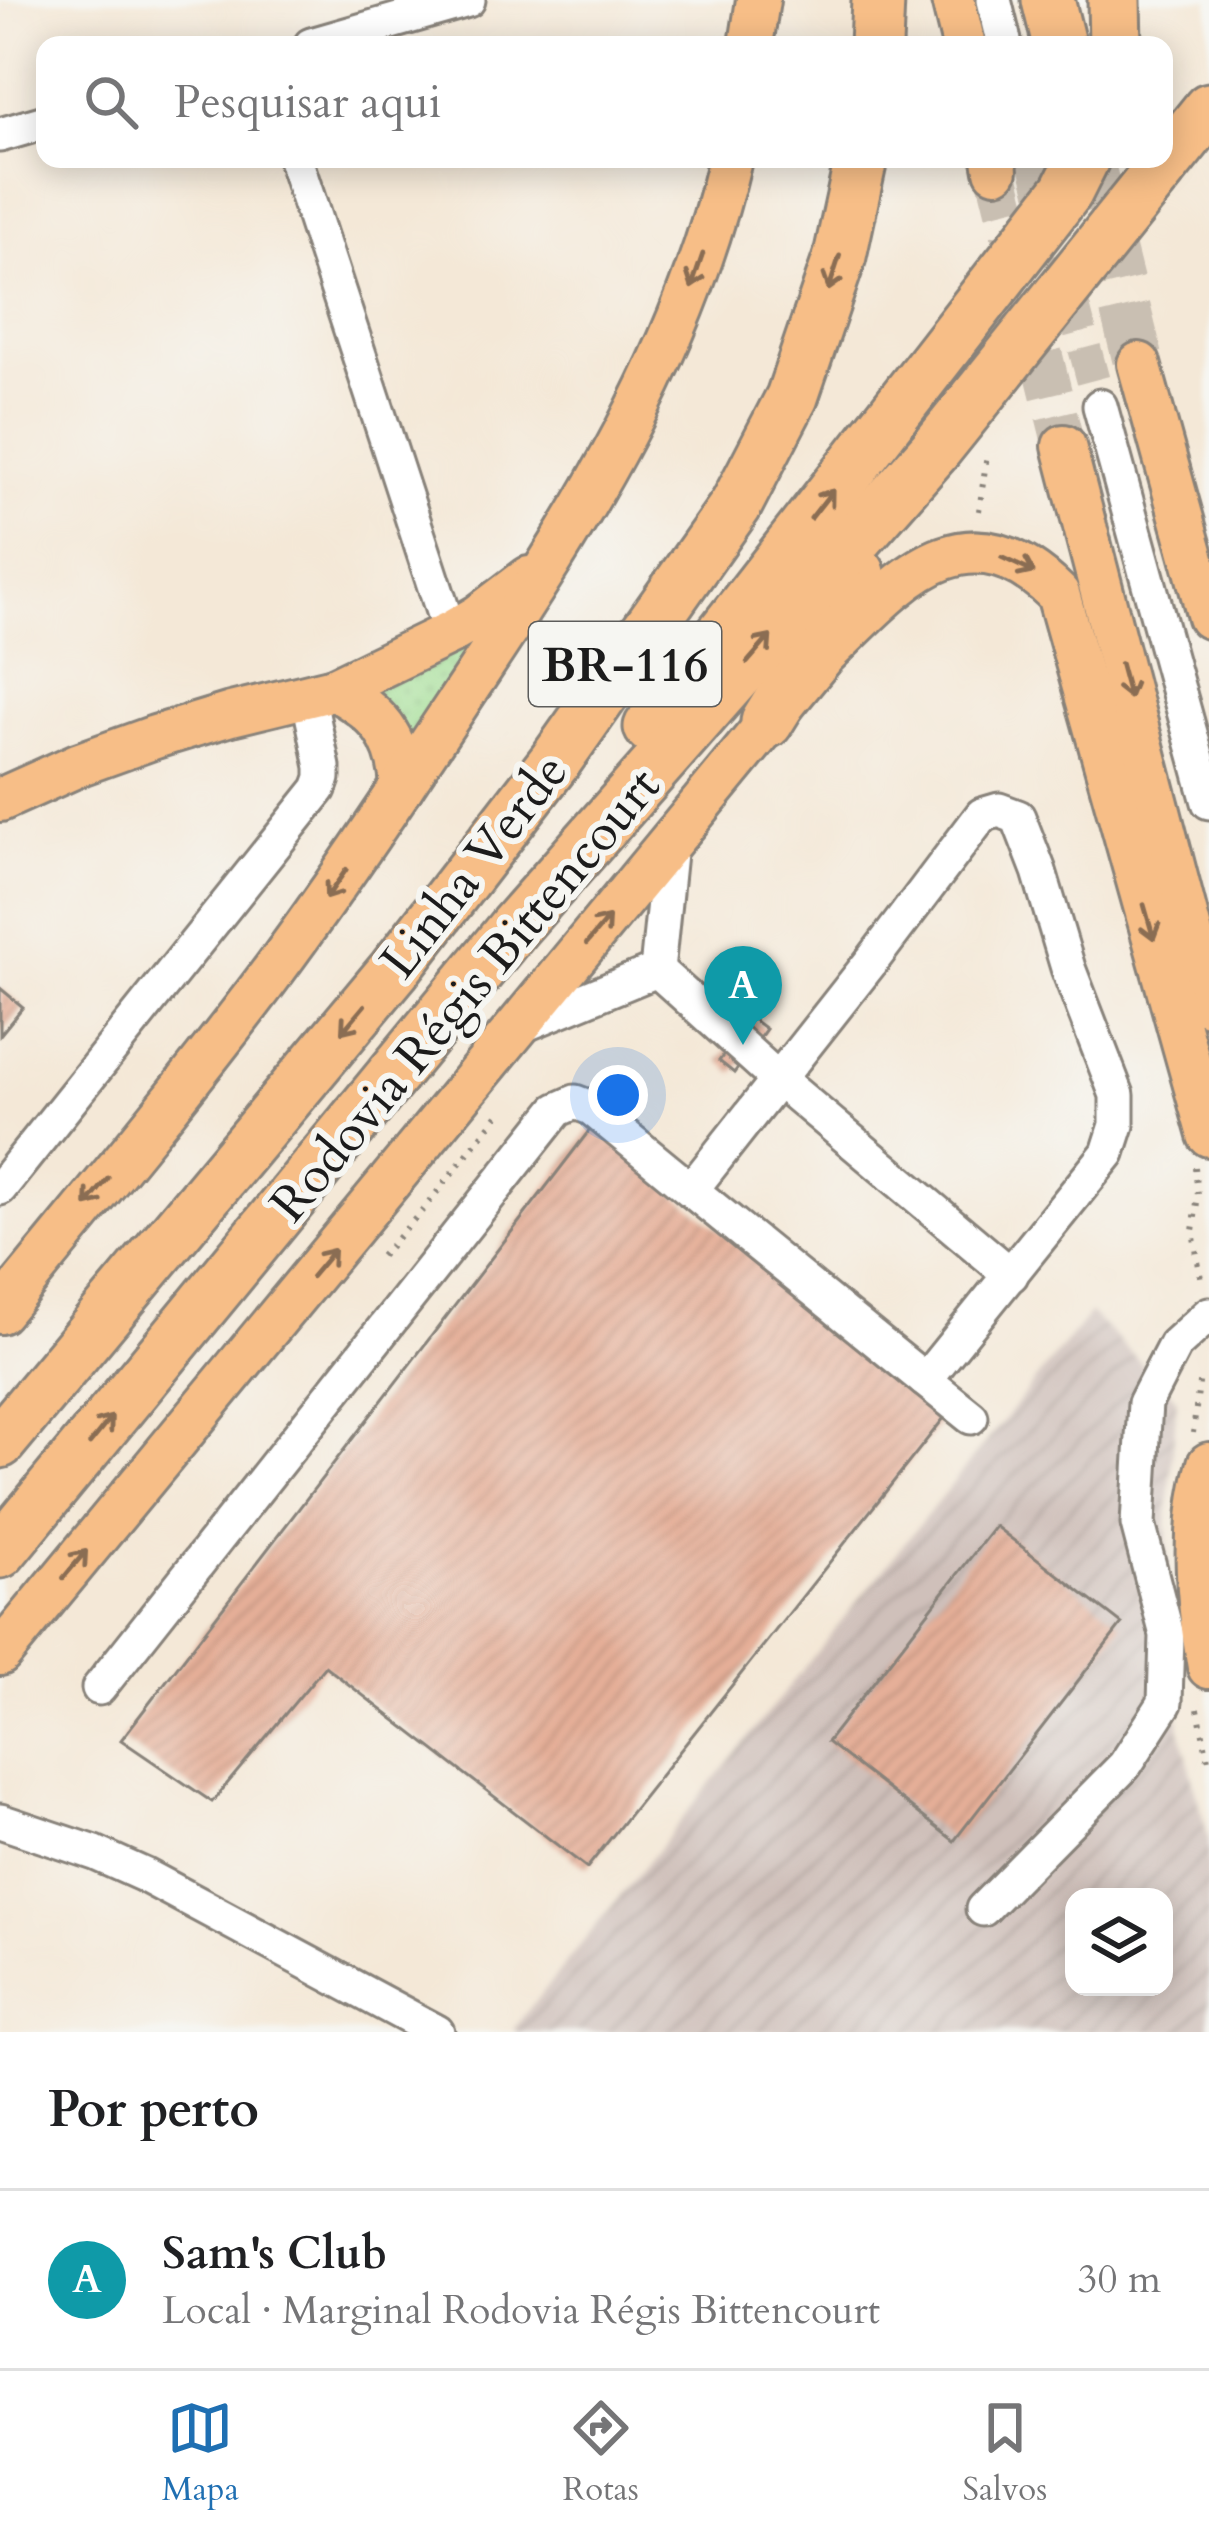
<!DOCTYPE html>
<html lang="pt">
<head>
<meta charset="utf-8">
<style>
	:root { --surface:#fff; --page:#f6f6f6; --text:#202124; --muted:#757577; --line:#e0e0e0; --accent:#1f6fb2 }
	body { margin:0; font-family:Cardo,serif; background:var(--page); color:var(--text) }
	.controls { position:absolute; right:36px; bottom:36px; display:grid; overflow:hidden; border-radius:24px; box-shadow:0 6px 30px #0003 }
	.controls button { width:108px; height:108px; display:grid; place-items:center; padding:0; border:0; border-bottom:3px solid var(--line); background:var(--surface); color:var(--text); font:60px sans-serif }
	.you { position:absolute; left:618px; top:1095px; width:42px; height:42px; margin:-30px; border:9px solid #fff; border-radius:50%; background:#1a73e8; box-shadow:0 0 0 18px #1a73e833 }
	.badge { display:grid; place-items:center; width:78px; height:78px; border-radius:50%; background:var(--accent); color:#fff; font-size:39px; font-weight:700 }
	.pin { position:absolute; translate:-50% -99px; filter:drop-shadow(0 3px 6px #0008) }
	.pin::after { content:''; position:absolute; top:63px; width:42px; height:36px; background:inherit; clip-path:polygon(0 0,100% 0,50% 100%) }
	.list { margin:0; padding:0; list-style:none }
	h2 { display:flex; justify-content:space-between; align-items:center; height:156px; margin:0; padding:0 48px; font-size:51px }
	h2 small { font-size:39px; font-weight:400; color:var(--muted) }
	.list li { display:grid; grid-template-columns:78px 1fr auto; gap:36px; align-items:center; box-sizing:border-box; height:180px; padding:0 48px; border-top:3px solid var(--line) }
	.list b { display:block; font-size:45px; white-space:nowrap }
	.list p { margin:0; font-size:39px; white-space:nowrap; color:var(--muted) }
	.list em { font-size:39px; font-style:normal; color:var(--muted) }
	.icon { flex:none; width:66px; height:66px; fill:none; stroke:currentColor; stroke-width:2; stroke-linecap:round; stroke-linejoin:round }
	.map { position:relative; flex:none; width:1209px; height:2032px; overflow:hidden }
	.search { position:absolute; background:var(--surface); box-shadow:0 6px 30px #0003; left:36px; right:36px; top:36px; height:132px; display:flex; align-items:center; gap:30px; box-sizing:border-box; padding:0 42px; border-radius:24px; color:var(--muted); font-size:45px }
	.sheet { height:336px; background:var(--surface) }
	nav { display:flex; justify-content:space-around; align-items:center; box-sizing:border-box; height:168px; border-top:3px solid var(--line); background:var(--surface); font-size:33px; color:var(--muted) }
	nav a { display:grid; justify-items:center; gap:6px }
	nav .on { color:var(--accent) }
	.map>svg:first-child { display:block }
	.industrial { fill:url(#industrial-furrows); fill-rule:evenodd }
	.grass { fill:url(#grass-dots); stroke:#5e7d58; stroke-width:3 }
	.building { fill:url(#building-hatch) }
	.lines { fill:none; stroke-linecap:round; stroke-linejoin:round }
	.minor-tunnel { stroke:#c9bfb2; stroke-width:33; stroke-dasharray:33 16; stroke-linecap:butt }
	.major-tunnel { stroke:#c9bfb2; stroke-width:42; stroke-dasharray:42 21; stroke-linecap:butt }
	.highway-tunnel { stroke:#c9bfb2; stroke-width:51; stroke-dasharray:51 26; stroke-linecap:butt }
	.minor-casing { stroke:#88827a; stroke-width:39 }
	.major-casing { stroke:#88827a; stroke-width:48 }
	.highway-casing { stroke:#88827a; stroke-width:57 }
	.path { stroke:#88827a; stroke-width:6; stroke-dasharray:3 9; stroke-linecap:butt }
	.minor { stroke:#fff; stroke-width:33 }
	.major { stroke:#f7be87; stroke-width:42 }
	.highway { stroke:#f7be87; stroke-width:51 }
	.oneway { stroke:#8a6d52 }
	.labels { text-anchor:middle; stroke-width:12; stroke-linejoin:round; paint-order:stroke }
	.shield { fill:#f6f6f2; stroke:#5d5d5c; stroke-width:3 }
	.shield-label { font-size:48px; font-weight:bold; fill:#1c1c1c }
	.street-label { font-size:51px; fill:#1c1c1c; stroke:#f6f6f2 }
</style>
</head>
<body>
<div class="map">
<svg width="1209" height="2032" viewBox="0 0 1209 2032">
	<defs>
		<pattern id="industrial-furrows" width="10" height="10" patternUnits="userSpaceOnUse" patternTransform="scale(3)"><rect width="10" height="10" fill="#cfc0ba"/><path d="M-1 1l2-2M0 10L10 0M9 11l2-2" fill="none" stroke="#b1a49f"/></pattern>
		<pattern id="grass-dots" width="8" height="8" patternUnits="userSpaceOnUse" patternTransform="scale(3)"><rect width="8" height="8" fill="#a0de93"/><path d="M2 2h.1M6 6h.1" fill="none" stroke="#89be7e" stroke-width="1.8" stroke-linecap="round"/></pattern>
		<pattern id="building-hatch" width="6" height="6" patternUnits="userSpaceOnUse" patternTransform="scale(3)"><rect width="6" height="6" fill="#e5af98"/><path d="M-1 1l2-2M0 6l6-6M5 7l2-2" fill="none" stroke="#c49682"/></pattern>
	</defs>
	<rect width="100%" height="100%" fill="#f6f6f2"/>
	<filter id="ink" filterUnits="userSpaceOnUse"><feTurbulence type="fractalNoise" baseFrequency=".00833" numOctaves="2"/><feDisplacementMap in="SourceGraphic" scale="24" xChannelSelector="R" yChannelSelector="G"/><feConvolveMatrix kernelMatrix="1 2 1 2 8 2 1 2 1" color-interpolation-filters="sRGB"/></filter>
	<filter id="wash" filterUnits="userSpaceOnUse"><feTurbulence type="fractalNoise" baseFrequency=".004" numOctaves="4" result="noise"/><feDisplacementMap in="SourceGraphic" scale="48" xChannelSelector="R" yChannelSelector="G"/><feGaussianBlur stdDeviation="2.7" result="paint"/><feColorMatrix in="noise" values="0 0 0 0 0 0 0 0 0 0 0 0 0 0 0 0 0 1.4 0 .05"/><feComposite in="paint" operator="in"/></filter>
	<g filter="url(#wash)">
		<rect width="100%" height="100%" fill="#f4e8d7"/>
		<!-- industrial -->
		<path class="industrial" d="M1090 1313 1177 1398 1167 1524 1172 1654 1180 1728 1209 1841V2032H518L513 2029ZM1074 1897H1164V1987H1074Z"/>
		<!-- grass -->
		<path class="grass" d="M487 627 407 746 365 691 432 666Z"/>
		<g id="blocks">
			<!-- building -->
			<g class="building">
				<path d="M0 988 23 1007 0 1035Z"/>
				<path d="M751 1018 766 1029 734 1073 719 1061Z"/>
				<path d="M592 1127 948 1413 587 1868 325 1666 212 1802 121 1740Z"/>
				<path d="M995 1526 1122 1624 954 1841 827 1742Z"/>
			</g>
		</g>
	</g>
	<g filter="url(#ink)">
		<use href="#blocks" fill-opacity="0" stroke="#88827a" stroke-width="3"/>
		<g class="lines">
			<!-- minor-tunnel -->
			<path class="minor-tunnel" d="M1034 159 1100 406"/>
			<!-- major-tunnel -->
			<path class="major-tunnel" d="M996 170 1064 446"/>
			<!-- highway-tunnel -->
			<path class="highway-tunnel" d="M1088 159 1139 364"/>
			<!-- minor casing -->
			<g class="minor-casing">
				<g id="minor">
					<path d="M994 0 1005 45"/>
					<path d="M311 45 468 0"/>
					<path d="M0 135 45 122"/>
					<path d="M295 159 450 633"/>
					<path d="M1100 406 1209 802"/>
					<path d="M657 970 779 1080 1011 1275"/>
					<path d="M657 970 670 843"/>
					<path d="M521 1026 657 970"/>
					<path d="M0 1188 319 789 323 778V767L308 695"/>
					<path d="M925 1380 971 1417"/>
					<path d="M99 1688 557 1110 575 1102 591 1108 691 1190 874 958 982 815 999 810 1018 817 1039 871 1068 968 1117 1095V1125L1108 1153 925 1380 691 1190"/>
					<path d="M0 1821 95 1853 144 1875 437 2032"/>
					<path d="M983 1909 1125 1765 1165 1703 1167 1635 1138 1524 1145 1403 1175 1345 1209 1314"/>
				</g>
			</g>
			<!-- major casing -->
			<g class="major-casing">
				<g id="major">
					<path d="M953 0 964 45"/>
					<path d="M751 45 758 0"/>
					<path d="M994 159 996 170"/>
					<path d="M1139 364 1209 617"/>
					<path d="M1064 446 1209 1004"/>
					<path d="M334 689C378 712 399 737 402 787"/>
					<path d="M0 800 80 764 155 737 231 714 334 689 450 633 479 616 529 578"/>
					<path d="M0 1312C88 1204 178 1097 262 986 335 889 402 787 469 686 580 520 684 356 730 159"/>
					<path d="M1209 1464C1190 1528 1198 1603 1209 1667"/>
					<path d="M0 1654 824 655C896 587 962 499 1058 594L1209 1135"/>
				</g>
			</g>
			<!-- highway casing -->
			<g class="highway-casing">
				<g id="highway">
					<path d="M1048 0 1058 40"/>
					<path d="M1114 0 1115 45"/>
					<path d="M876 45 878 0"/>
					<path d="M767 722 859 573"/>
					<path d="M650 727 1067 191 1083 159"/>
					<path d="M0 1442 394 970 556 760 736 505 792 397 840 256 861 159"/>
					<path d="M0 1552 515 926 935 450 1209 109"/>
				</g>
			</g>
			<!-- path -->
			<g class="path">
				<path d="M979 511 987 455"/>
				<path d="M1195 1167 1198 1195 1193 1231 1202 1285"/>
				<path d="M381 1256 422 1211 499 1114"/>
				<path d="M1193 1433 1200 1375"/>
				<path d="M1198 1709 1209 1765"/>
			</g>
			<!-- minor -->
			<use href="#minor" class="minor"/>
			<!-- major -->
			<use href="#major" class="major"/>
			<!-- highway -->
			<use href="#highway" class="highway"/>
		</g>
		<!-- one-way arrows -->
		<defs><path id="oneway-shaft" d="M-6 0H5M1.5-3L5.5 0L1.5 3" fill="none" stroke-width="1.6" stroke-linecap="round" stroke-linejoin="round" transform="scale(3)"/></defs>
		<g class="oneway">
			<use href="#oneway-shaft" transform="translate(697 271) rotate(109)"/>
			<use href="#oneway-shaft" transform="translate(834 273) rotate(108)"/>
			<use href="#oneway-shaft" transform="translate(822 504) rotate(-52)"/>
			<use href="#oneway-shaft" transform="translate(1018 565) rotate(25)"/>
			<use href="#oneway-shaft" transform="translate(759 649) rotate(-49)"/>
			<use href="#oneway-shaft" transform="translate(1125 681) rotate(75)"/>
			<use href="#oneway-shaft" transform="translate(336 884) rotate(125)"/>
			<use href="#oneway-shaft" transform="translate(1149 922) rotate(74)"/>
			<use href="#oneway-shaft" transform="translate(598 930) rotate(-50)"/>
			<use href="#oneway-shaft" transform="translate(353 1019) rotate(130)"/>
			<use href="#oneway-shaft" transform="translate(97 1192) rotate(129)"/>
			<use href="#oneway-shaft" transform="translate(323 1263) rotate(-50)"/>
			<use href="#oneway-shaft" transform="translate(101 1430) rotate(-51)"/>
			<use href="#oneway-shaft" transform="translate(75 1564) rotate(-50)"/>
		</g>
	</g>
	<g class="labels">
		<!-- shield labels -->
		<rect class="shield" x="529" y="622" width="192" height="84" rx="9"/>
		<g class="shield-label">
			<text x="625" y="681">BR-116</text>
		</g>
		<!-- street labels -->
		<g class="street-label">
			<text transform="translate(473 865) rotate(-52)" y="18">Linha Verde</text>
			<text transform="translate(464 994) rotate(-50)" y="18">Rodovia Régis Bittencourt</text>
		</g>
	</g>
</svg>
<div class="controls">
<button><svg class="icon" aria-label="layers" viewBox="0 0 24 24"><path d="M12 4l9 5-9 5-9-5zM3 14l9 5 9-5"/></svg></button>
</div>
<div class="you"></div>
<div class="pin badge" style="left:743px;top:1045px;background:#0f9aa8">A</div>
<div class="search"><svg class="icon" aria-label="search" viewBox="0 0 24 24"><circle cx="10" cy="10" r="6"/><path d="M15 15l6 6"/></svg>Pesquisar aqui</div>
</div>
<section class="sheet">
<h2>Por perto<small></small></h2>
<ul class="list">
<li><span class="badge" style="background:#0f9aa8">A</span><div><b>Sam's Club</b><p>Local · Marginal Rodovia Régis Bittencourt</p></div><em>30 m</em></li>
</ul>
</section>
<nav>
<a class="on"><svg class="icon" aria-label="map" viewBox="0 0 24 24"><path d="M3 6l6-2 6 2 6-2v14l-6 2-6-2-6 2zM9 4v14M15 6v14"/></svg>Mapa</a>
<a><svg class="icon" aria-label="directions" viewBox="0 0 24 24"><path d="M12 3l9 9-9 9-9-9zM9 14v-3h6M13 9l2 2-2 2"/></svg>Rotas</a>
<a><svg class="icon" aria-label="saved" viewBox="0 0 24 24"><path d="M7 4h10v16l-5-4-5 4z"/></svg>Salvos</a>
</nav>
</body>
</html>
